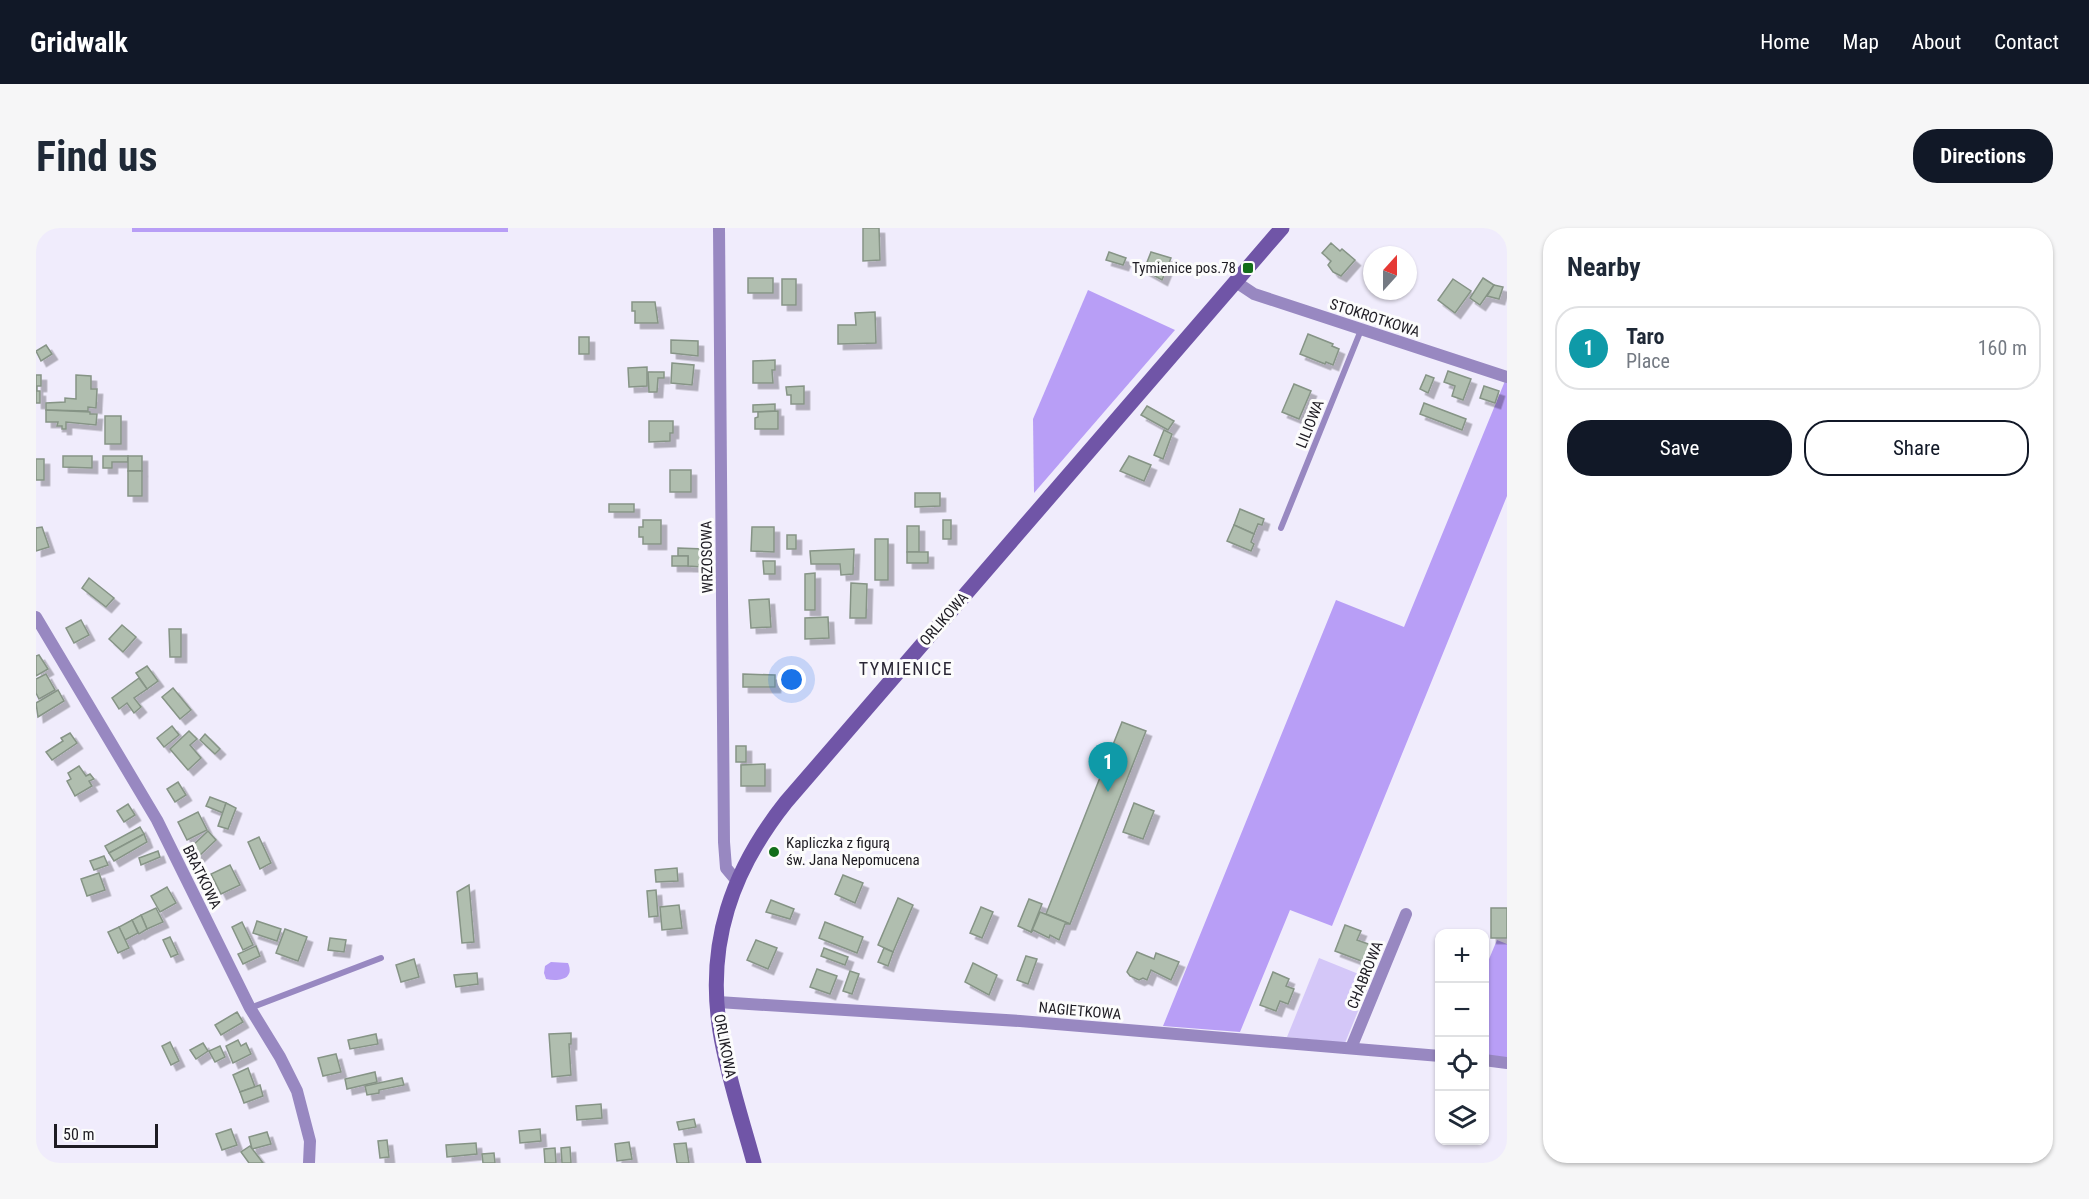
<!DOCTYPE html>
<html lang="en">
<head>
<meta charset="utf-8">
<style>
	:root { --surface:#fff; --page:#f6f6f7; --text:#1f2937; --muted:#747a83; --line:#e0e1e3; --accent:#111827 }
	body { margin:0; font-family:"Roboto Condensed",sans-serif; background:var(--page); color:var(--text) }
	.controls { position:absolute; right:18px; bottom:18px; display:grid; overflow:hidden; border-radius:12px; box-shadow:0 2px 4px #0004 }
	.controls button { width:54px; height:54px; display:grid; place-items:center; padding:0; border:0; border-bottom:2px solid var(--line); background:var(--surface); color:var(--text); font:30px sans-serif }
	.compass { position:absolute; left:1327px; top:18px; width:54px; height:54px; border-radius:50%; background:var(--surface); box-shadow:0 2px 4px #0004; rotate:21deg }
	.scale { position:absolute; left:18px; bottom:15px; width:104px; box-sizing:border-box; padding-left:6px; border:3px solid #1e1c23; border-top:0; font-size:16px; line-height:21px; white-space:nowrap; color:#1e1c23; -webkit-text-stroke:4px #fcfcfc; paint-order:stroke }
	.you { position:absolute; left:756px; top:452px; width:21px; height:21px; margin:-15px; border:4px solid #fff; border-radius:50%; background:#1a73e8; box-shadow:0 0 0 9px #1a73e833 }
	.badge { display:grid; place-items:center; width:39px; height:39px; border-radius:50%; background:var(--accent); color:#fff; font-size:20px; font-weight:700 }
	.pin { position:absolute; translate:-50% -50px; filter:drop-shadow(0 2px 3px #0008) }
	.pin::after { content:''; position:absolute; top:32px; width:21px; height:18px; background:inherit; clip-path:polygon(0 0,100% 0,50% 100%) }
	.list { margin:0; padding:0; list-style:none }
	h2 { display:flex; justify-content:space-between; align-items:center; height:78px; margin:0; padding:0 24px; font-size:26px }
	h2 small { font-size:20px; font-weight:400; color:var(--muted) }
	.list li { display:grid; grid-template-columns:39px 1fr auto; gap:18px; align-items:center; box-sizing:border-box; height:84px; margin:0 12px 12px; padding:0 12px; border:2px solid var(--line); border-radius:24px }
	.list b { display:block; font-size:22px; white-space:nowrap }
	.list p { margin:0; font-size:20px; white-space:nowrap; color:var(--muted) }
	.list em { font-size:20px; font-style:normal; color:var(--muted) }
	.actions { display:flex; gap:12px; padding:18px 24px }
	.actions a { flex:1; padding:14px 0; border:2px solid var(--accent); border-radius:24px; text-align:center; font-size:21px; color:var(--accent) }
	.actions .main { background:var(--accent); color:#fff }
	.icon { flex:none; width:33px; height:33px; fill:none; stroke:currentColor; stroke-width:2; stroke-linecap:round; stroke-linejoin:round }
	.map { position:relative; flex:none; width:1471px; height:935px; overflow:hidden; border-radius:24px }
	header { display:flex; align-items:center; gap:36px; box-sizing:border-box; height:84px; padding:0 30px; background:var(--accent); color:#fff }
	header strong { font-size:28px }
	nav { display:flex; gap:33px; margin-inline-start:auto; font-size:21px }
	.intro { display:flex; align-items:center; justify-content:space-between; box-sizing:border-box; height:144px; padding:0 36px }
	h1 { margin:0; font-size:42px }
	.button { padding:15px 27px; border-radius:24px; background:var(--accent); color:#fff; font-size:21px; font-weight:700 }
	main { display:flex; gap:36px; padding:0 36px }
	aside { flex:1; background:var(--surface); border-radius:24px; box-shadow:0 2px 4px #0004 }
	.map>svg:first-child { display:block }
	.green { fill:#d4c7f8 }
	.forest { fill:#b89ef6 }
	.water { fill:#b79df5 }
	.building { fill:#b0beaf; stroke:#869486; stroke-width:1.5; filter:url(#shadow) }
	.lines { fill:none; stroke-linecap:round; stroke-linejoin:round }
	.lane { stroke:#9888c1; stroke-width:6 }
	.street { stroke:#9888c1; stroke-width:12 }
	.secondary { stroke:#7055a7; stroke-width:15 }
	.poi-dot { fill:#126e1a; stroke:#fcfcfc; stroke-width:2 }
	.labels { text-anchor:middle; stroke-width:6; stroke-linejoin:round; paint-order:stroke }
	.poi-label { font-size:15px; fill:#1e1c23; stroke:#fcfcfc; text-anchor:end }
	.street-label { font-size:15px; fill:#1e1c23; stroke:#fcfcfc }
	.quarter-label { font-size:18px; letter-spacing:1.5px; fill:#2b2736; stroke:#fcfcfc }
</style>
</head>
<body>
<header>
<strong>Gridwalk</strong>
<nav><a>Home</a><a>Map</a><a>About</a><a>Contact</a></nav>
</header>
<div class="intro"><h1>Find us</h1><a class="button">Directions</a></div>
<main>
<div class="map">
<svg width="1471" height="935" viewBox="0 0 1471 935">
	<defs>
		<filter id="shadow"><feDropShadow dx="5.5" dy="5.5" stdDeviation="0" flood-color="#0004"/></filter>
	</defs>
	<rect width="100%" height="100%" fill="#f0ecfc"/>
	<!-- green -->
	<path class="green" d="M1283 730 1335 751 1309 815 1251 809Z"/>
	<!-- forest -->
	<g class="forest">
		<rect x="96" y="0" width="376" height="4"/>
		<path d="M1052 62 1139 102 998 265 997 191Z"/>
		<path d="M1469 153H1471V268L1296 698 1254 682 1204 804 1127 798 1300 372 1368 399Z"/>
		<path d="M1461 712 1471 716V830L1449 828 1448 743Z"/>
	</g>
	<!-- water -->
	<path class="water" d="M515 734 532 735C539 751 523 754 510 751L508 745 509 738Z"/>
	<!-- building -->
	<g class="building">
		<path d="M827 0H843L844 32 827 33Z"/>
		<path d="M1295 15 1304 23 1306 21 1319 32 1305 48 1297 44 1292 37 1295 33 1286 25Z"/>
		<path d="M1073 24 1090 30 1087 37 1070 32Z"/>
		<path d="M1115 24 1135 30 1126 52 1108 42Z"/>
		<rect x="712" y="50" width="25" height="15"/>
		<path d="M1447 50 1458 57 1444 77 1434 70Z"/>
		<rect x="746" y="51" width="14" height="26"/>
		<path d="M1417 51 1435 63 1419 85 1402 72Z"/>
		<path d="M1458 57 1467 59 1463 71 1451 68Z"/>
		<path d="M596 74H619L622 95H599V83H596Z"/>
		<path d="M839 84 840 115 802 116V97H820L819 85Z"/>
		<path d="M1272 106 1297 116 1296 118 1303 121 1297 137 1290 134 1289 136 1264 126Z"/>
		<rect x="543" y="109" width="10" height="17"/>
		<path d="M635 112 662 113V128L635 125Z"/>
		<path d="M10 117 16 126 5 133 0 123Z"/>
		<path d="M739 132V142H736L737 155H717V133Z"/>
		<path d="M636 135 658 137 656 157 635 155Z"/>
		<path d="M611 139V158L593 159 592 140Z"/>
		<path d="M1412 143 1435 151 1427 172 1416 168 1419 158 1408 154Z"/>
		<path d="M612 144H628V150H622L621 164H613Z"/>
		<path d="M0 147H5V158H1V163H4V175H0Z"/>
		<path d="M40 147 55 148V161H61L60 180 52 179V183L10 182V175L29 174V170L40 171Z"/>
		<path d="M1390 147 1398 150 1392 165 1384 161Z"/>
		<path d="M1258 156 1275 163 1263 191 1246 184Z"/>
		<path d="M768 158V176H755V167H751L750 159Z"/>
		<path d="M1448 158 1463 163 1459 175 1444 170Z"/>
		<path d="M1388 175 1430 191 1426 202 1384 186Z"/>
		<path d="M739 176V183L717 184V177Z"/>
		<path d="M1111 178 1138 193 1132 202 1105 187Z"/>
		<path d="M10 182 54 184V186H61L60 197 30 194V201H26V198H21L22 194H10Z"/>
		<path d="M742 183V201H719V190L722 189V184Z"/>
		<rect x="69" y="188" width="16" height="28"/>
		<path d="M613 193H637V205H634V213L613 214Z"/>
		<path d="M1128 202 1136 206 1127 231 1118 227Z"/>
		<path d="M27 228H56V240L27 239Z"/>
		<path d="M67 228H92V234H76V240H67Z"/>
		<rect x="92" y="228" width="14" height="15"/>
		<path d="M1093 228 1115 237 1108 253 1084 243Z"/>
		<rect x="0" y="231" width="8" height="21"/>
		<rect x="634" y="242" width="21" height="22"/>
		<rect x="92" y="243" width="14" height="25"/>
		<path d="M879 265H904V278L879 279Z"/>
		<rect x="573" y="276" width="25" height="8"/>
		<path d="M1204 281 1228 291 1226 297 1222 296 1218 306 1198 297Z"/>
		<path d="M607 292H625V316H607V309H603V299H607Z"/>
		<rect x="907" y="292" width="8" height="19"/>
		<path d="M1198 297 1218 306 1215 314 1218 316 1215 323 1191 313Z"/>
		<rect x="871" y="298" width="12" height="26"/>
		<path d="M6 299 13 319 0 323V300Z"/>
		<path d="M716 299H738V324L715 323Z"/>
		<rect x="751" y="307" width="9" height="14"/>
		<rect x="839" y="311" width="13" height="41"/>
		<path d="M642 320 668 321 667 339 652 338V328H642Z"/>
		<path d="M818 321 817 346 805 347 804 336H775L774 323Z"/>
		<rect x="871" y="324" width="21" height="11"/>
		<rect x="636" y="328" width="16" height="10"/>
		<path d="M727 333H739V346H728Z"/>
		<path d="M779 345V382H769V346Z"/>
		<path d="M53 350 78 370 70 379 46 360Z"/>
		<path d="M815 355 831 356 830 390H814Z"/>
		<path d="M733 371 735 399 715 400 713 372Z"/>
		<path d="M792 389 793 410 769 411V390Z"/>
		<path d="M45 392 53 407 38 415 30 400Z"/>
		<path d="M86 397 100 409 87 424 73 411Z"/>
		<path d="M133 401H145V429H134Z"/>
		<path d="M3 427 12 441 0 448V428Z"/>
		<path d="M111 438 122 453 111 461 100 445Z"/>
		<path d="M10 446 19 462 3 471 0 465V451Z"/>
		<path d="M707 446 739 447V459H707Z"/>
		<path d="M103 450 111 461 98 470 105 479 98 485 91 475 83 481 76 470Z"/>
		<path d="M137 460 155 482 144 491 126 469Z"/>
		<path d="M22 462 28 473 2 489 0 475Z"/>
		<path d="M1086 494 1110 503 1034 696 1010 686Z"/>
		<path d="M136 498 143 507 128 519 121 510Z"/>
		<path d="M153 503 161 511 154 517 165 530 152 542 134 521Z"/>
		<path d="M34 505 41 515 16 532 10 524 27 513 25 510Z"/>
		<path d="M169 506 184 521 179 526 164 512Z"/>
		<rect x="700" y="518" width="10" height="16"/>
		<path d="M729 536V558H705V537Z"/>
		<path d="M43 538 50 548 54 546 58 551 53 553 56 558 39 568 31 553 35 551 32 545Z"/>
		<path d="M142 554 150 567 139 574 131 561Z"/>
		<path d="M174 569 190 575 187 585 170 578Z"/>
		<path d="M190 575 200 580 192 601 182 598Z"/>
		<path d="M1098 575 1118 583 1107 611 1087 604Z"/>
		<path d="M92 576 99 587 88 594 81 583Z"/>
		<path d="M162 584 171 602 151 612 142 594Z"/>
		<path d="M104 599 108 606 73 625 69 618Z"/>
		<path d="M172 603 180 612 163 628 154 620Z"/>
		<path d="M108 606 111 614 78 633 73 625Z"/>
		<path d="M223 609 235 635 224 641 212 614Z"/>
		<path d="M122 623 124 629 105 637 103 630Z"/>
		<path d="M68 628 72 637 58 642 54 633Z"/>
		<path d="M194 637 204 657 185 666 175 646Z"/>
		<path d="M641 640 642 653 620 654 619 642Z"/>
		<path d="M63 645 69 662 51 668 45 651Z"/>
		<path d="M807 647 827 655 819 675 799 666Z"/>
		<path d="M433 657 438 714 426 715 421 664Z"/>
		<path d="M131 659 140 675 124 684 115 668Z"/>
		<path d="M620 662 622 688 613 689 611 663Z"/>
		<path d="M862 670 877 677 857 724 842 717Z"/>
		<path d="M993 671 1006 676 995 704 982 698Z"/>
		<path d="M735 672 758 681 754 691 730 684Z"/>
		<path d="M643 677 646 700 626 702 624 679Z"/>
		<path d="M945 679 957 684 946 710 934 705Z"/>
		<path d="M120 680 127 694 111 701 105 687Z"/>
		<rect x="1455" y="680" width="16" height="30"/>
		<path d="M1004 684 1034 696H1029L1023 712 1014 707 1013 710 997 702 995 705Z"/>
		<path d="M105 687 111 701 103 706 96 692Z"/>
		<path d="M96 692 102 705 89 712 83 699Z"/>
		<path d="M221 693 245 701 241 713 217 705Z"/>
		<path d="M206 694 217 717 207 722 196 699Z"/>
		<path d="M789 694 827 709 821 725 783 710Z"/>
		<path d="M1309 697 1325 703 1321 712 1335 717 1328 734 1299 723Z"/>
		<path d="M83 699 93 720 82 725 72 704Z"/>
		<path d="M249 701 271 709 262 733 240 725Z"/>
		<path d="M134 709 142 726 135 729 127 712Z"/>
		<path d="M294 710 310 712 308 724 292 722Z"/>
		<path d="M720 712 741 720 732 741 711 732Z"/>
		<path d="M220 718 224 728 207 736 202 726Z"/>
		<path d="M788 720 812 729 809 737 785 728Z"/>
		<path d="M848 720 857 724 852 738 842 734Z"/>
		<path d="M1101 724 1118 731 1120 725 1143 734 1135 752 1115 742 1111 752 1107 750 1103 752 1094 748 1091 744Z"/>
		<path d="M990 728 1001 731 992 756 981 752Z"/>
		<path d="M378 731 383 749 365 754 360 737Z"/>
		<path d="M937 735 961 747 953 767 929 754Z"/>
		<path d="M781 741 801 748 794 766 774 759Z"/>
		<path d="M814 743 823 746 816 766 807 763Z"/>
		<path d="M1237 744 1253 751 1250 758 1258 761 1252 776 1244 773 1240 783 1224 777Z"/>
		<path d="M441 745 442 756 420 759 418 747Z"/>
		<path d="M201 784 207 794 185 807 179 797Z"/>
		<path d="M535 805V816H533L535 847 516 849 513 806Z"/>
		<path d="M340 806 342 816 314 821 312 812Z"/>
		<path d="M202 812 205 818 210 815 215 826 197 835 190 818Z"/>
		<path d="M134 814 143 833 135 837 126 818Z"/>
		<path d="M167 815 172 823 160 831 154 822Z"/>
		<path d="M184 818 189 829 179 834 173 823Z"/>
		<path d="M300 826 305 844 287 848 282 830Z"/>
		<path d="M212 840 219 859 204 864 197 847Z"/>
		<path d="M339 844 341 854 311 861 309 851Z"/>
		<path d="M366 850 368 857 343 862V865L331 867 329 858Z"/>
		<path d="M224 857 227 868 208 875 204 864Z"/>
		<path d="M565 876 566 890 541 892 540 878Z"/>
		<path d="M658 891 660 899 643 902 641 894Z"/>
		<path d="M195 901 201 917 186 922 180 906Z"/>
		<path d="M504 901 505 913 484 915 483 903Z"/>
		<path d="M231 904 235 916 216 921 213 909Z"/>
		<path d="M351 912 353 929 344 930 342 913Z"/>
		<path d="M593 914 596 931 581 933 579 916Z"/>
		<path d="M440 915 441 926 411 929 410 917Z"/>
		<path d="M650 915 653 935H641L638 916Z"/>
		<path d="M214 918 224 931 227 935H213L205 924Z"/>
		<path d="M534 919 535 935H526L525 920Z"/>
		<path d="M519 920 520 935H509L508 921Z"/>
		<path d="M458 925 459 935H447L446 926Z"/>
	</g>
	<g class="lines">
		<!-- lane -->
		<g class="lane">
			<path d="M1245 300 1325 102"/>
			<path d="M214 780 345 730"/>
		</g>
		<!-- street -->
		<g class="street">
			<path d="M683 0 688 614 690 640 701 653"/>
			<path d="M1200 54 1218 66 1471 149"/>
			<path d="M0 389 121 592 214 780 244 829 261 863 274 913 273 935"/>
			<path d="M682 774 984 793 1404 828"/>
			<path d="M1315 820 1370 686"/>
			<path d="M1448 832 1471 835"/>
		</g>
		<!-- secondary -->
		<path class="secondary" d="M718 935C706 891 691 847 684 803 670 715 696 642 750 574L1246 0"/>
	</g>
	<!-- markers -->
	<g class="poi-dot">
		<rect x="1206" y="34" width="12" height="12" rx="3"/>
		<circle cx="738" cy="624" r="6"/>
	</g>
	<g class="labels">
		<!-- poi labels -->
		<g class="poi-label">
			<text x="1200" y="45">Tymienice pos.78</text>
			<text x="750" y="620" text-anchor="start">Kapliczka z figurą<tspan x="750" dy="17">św. Jana Nepomucena</tspan></text>
		</g>
		<!-- street labels -->
		<g class="street-label">
			<text transform="translate(1339 90) rotate(18)" y="5">STOKROTKOWA</text>
			<text transform="translate(1274 196) rotate(-68)" y="5">LILIOWA</text>
			<text transform="translate(671 329) rotate(-91)" y="5">WRZOSOWA</text>
			<text transform="translate(908 391) rotate(-49)" y="5">ORLIKOWA</text>
			<text transform="translate(166 649) rotate(64)" y="5">BRATKOWA</text>
			<text transform="translate(1329 747) rotate(-68)" y="5">CHABROWA</text>
			<text transform="translate(1044 783) rotate(5)" y="5">NAGIETKOWA</text>
			<text transform="translate(689 818) rotate(79)" y="5">ORLIKOWA</text>
		</g>
		<!-- quarter labels -->
		<g class="quarter-label">
			<text x="870" y="447">TYMIENICE</text>
		</g>
	</g>
</svg>
<div class="controls">
<button>+</button>
<button>−</button>
<button><svg class="icon" aria-label="locate" viewBox="0 0 24 24"><circle cx="12" cy="12" r="6"/><path d="M12 2v4M12 18v4M2 12h4M18 12h4"/></svg></button>
<button><svg class="icon" aria-label="layers" viewBox="0 0 24 24"><path d="M12 4l9 5-9 5-9-5zM3 14l9 5 9-5"/></svg></button>
</div>
<svg class="compass" viewBox="-18 -18 36 36"><path d="M0-13l5 13h-10z" fill="#e53935"/><path d="M0 13l5-13h-10z" fill="#747a83"/></svg>
<div class="scale">50 m</div>
<div class="you"></div>
<div class="pin badge" style="left:1072px;top:564px;background:#0f9aa8">1</div>
</div>
<aside>
<h2>Nearby<small></small></h2>
<ul class="list">
<li><span class="badge" style="background:#0f9aa8">1</span><div><b>Taro</b><p>Place</p></div><em>160 m</em></li>
</ul>
<div class="actions"><a class="main">Save</a><a>Share</a></div>
</aside>
</main>
</body>
</html>
